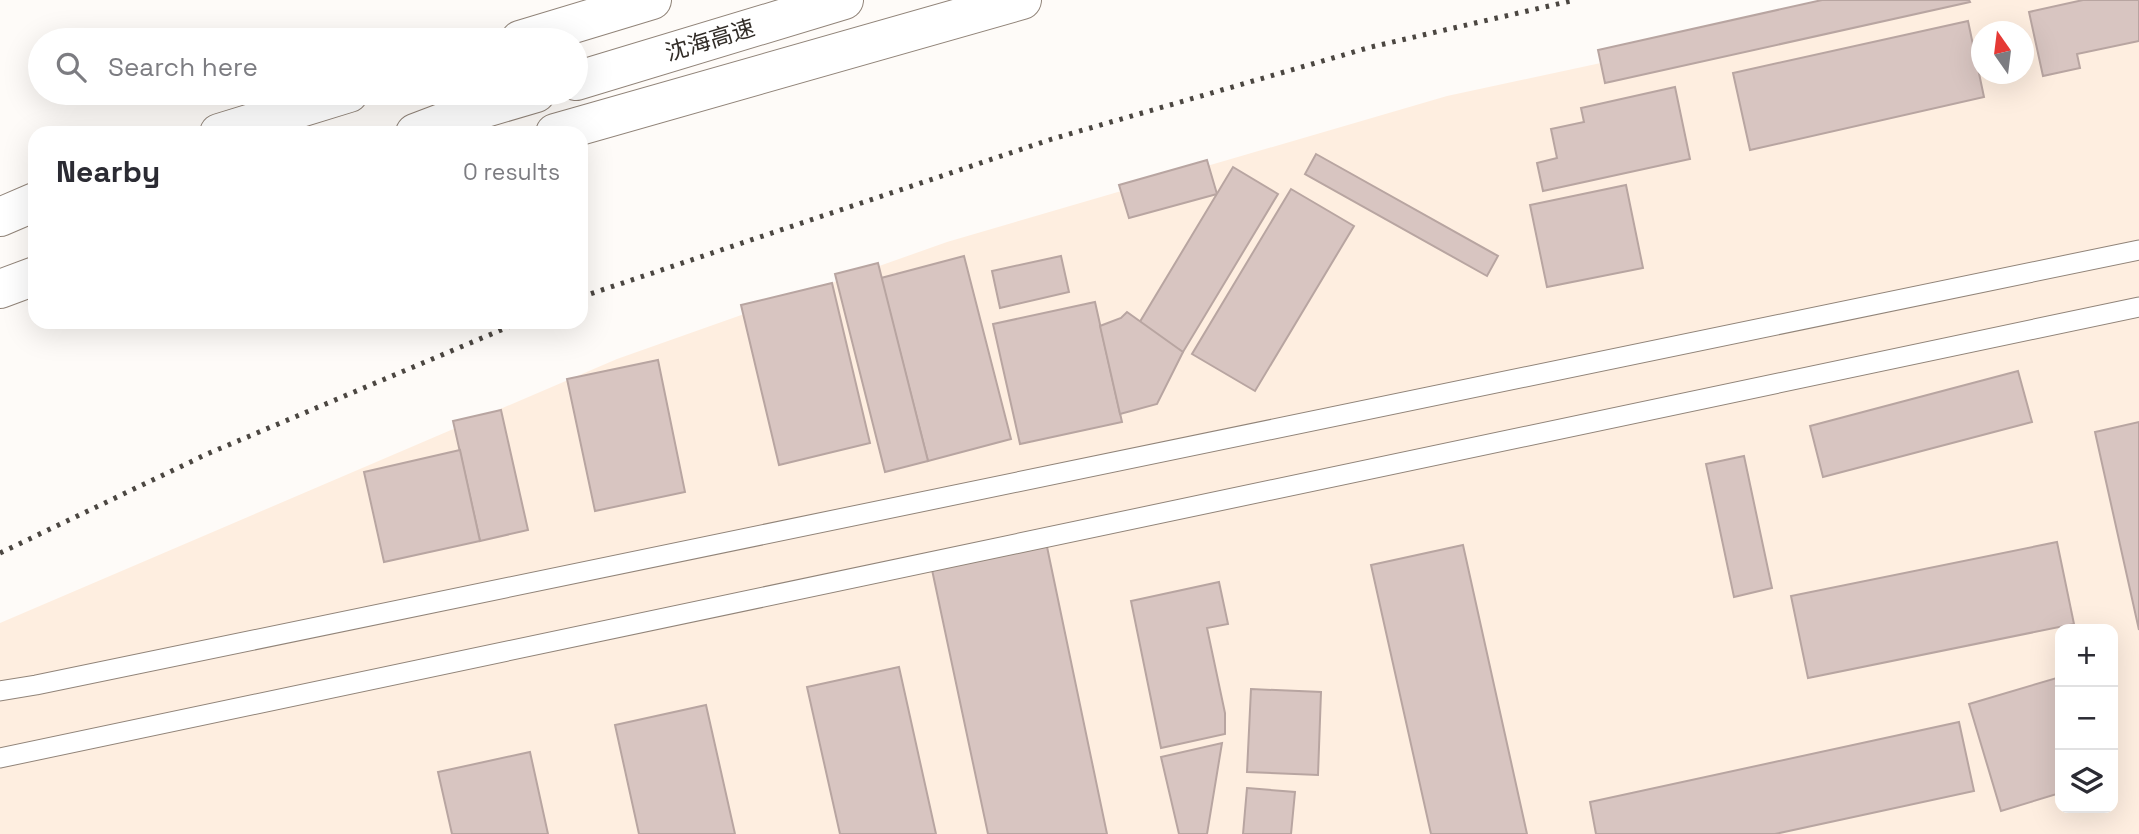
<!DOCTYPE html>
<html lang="en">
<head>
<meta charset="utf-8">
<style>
	:root { --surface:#fff; --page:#f7f7f7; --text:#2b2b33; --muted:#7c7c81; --line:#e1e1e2 }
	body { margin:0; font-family:"Space Grotesk","Noto Sans SC",sans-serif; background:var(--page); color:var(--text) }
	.controls { position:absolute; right:21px; bottom:21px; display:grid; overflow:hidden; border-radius:14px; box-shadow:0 7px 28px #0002 }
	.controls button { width:63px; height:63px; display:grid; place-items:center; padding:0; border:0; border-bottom:2px solid var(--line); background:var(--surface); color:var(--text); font:35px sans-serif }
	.compass { position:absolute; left:1971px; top:21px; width:63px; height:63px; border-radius:50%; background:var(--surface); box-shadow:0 7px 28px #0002; rotate:346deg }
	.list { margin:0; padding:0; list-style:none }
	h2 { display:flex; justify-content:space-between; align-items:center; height:91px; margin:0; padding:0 28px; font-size:30px }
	h2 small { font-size:23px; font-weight:400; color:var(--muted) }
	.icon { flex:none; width:38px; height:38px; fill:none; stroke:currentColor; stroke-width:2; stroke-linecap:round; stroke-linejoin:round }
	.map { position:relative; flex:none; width:2139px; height:834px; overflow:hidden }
	.search { position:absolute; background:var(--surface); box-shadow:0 7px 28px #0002; left:28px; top:28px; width:560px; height:77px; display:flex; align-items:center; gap:18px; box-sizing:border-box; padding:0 24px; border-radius:38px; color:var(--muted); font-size:26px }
	.panel { position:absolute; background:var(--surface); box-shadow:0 7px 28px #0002; left:28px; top:126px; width:560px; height:203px; border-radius:21px }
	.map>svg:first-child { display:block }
	.built { fill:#feeee0; fill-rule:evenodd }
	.building { fill:#d8c5c1; stroke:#b8a5a1; stroke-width:2 }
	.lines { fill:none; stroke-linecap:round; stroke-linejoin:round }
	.lane-casing { stroke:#918479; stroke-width:21 }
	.highway-casing { stroke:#918479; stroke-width:40 }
	.lane { stroke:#fff; stroke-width:19 }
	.highway { stroke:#fff; stroke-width:38 }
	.rail { stroke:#4b4641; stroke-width:5; stroke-dasharray:3.5 7; stroke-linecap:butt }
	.labels { text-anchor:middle; stroke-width:7; stroke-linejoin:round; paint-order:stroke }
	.street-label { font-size:23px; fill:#312c27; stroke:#fff }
</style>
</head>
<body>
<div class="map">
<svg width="2139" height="834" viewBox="0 0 2139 834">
	<rect width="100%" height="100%" fill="#fefbf8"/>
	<!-- built -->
	<path class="built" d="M1894 0H2139V834H0V623L617 359 947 242 1447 96ZM1982 32H2024V74H1982ZM2060 629H2113V808H2060Z"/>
	<!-- building -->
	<g class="building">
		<path d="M1822 0H1969L1970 2 1605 83 1598 50Z"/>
		<path d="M2083 0H2139V41L2077 54 2080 68 2043 76 2029 12Z"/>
		<path d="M1968 21 1984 97 1750 150 1733 73Z"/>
		<path d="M1675 87 1690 159 1543 191 1537 163 1557 158 1551 129 1584 122 1581 108Z"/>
		<path d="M1316 154 1498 256 1487 276 1305 174Z"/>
		<path d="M1207 160 1217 194 1129 218 1119 185Z"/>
		<path d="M1233 167 1278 194 1183 352 1138 325Z"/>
		<path d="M1626 185 1643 268 1547 287 1530 205Z"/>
		<path d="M1291 189 1354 226 1255 391 1192 354Z"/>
		<path d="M964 256 1011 439 928 461 881 278Z"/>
		<path d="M1061 256 1069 292 1000 308 992 271Z"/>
		<path d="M878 263 928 461 885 472 835 274Z"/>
		<path d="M832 283 870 443 779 465 741 305Z"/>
		<path d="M1095 302 1122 422 1020 444 993 324Z"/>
		<path d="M1127 312 1183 352 1157 404 1120 414 1100 326 1121 318Z"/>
		<path d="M658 360 685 492 595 511 567 379Z"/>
		<path d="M2018 371 2032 422 1823 477 1810 426Z"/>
		<path d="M501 410 528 530 480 541 453 421Z"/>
		<path d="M2139 422V630L2095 432Z"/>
		<path d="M460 450 480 541 384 562 364 472Z"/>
		<path d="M1744 456 1772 588 1734 597 1706 464Z"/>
		<path d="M1046 542 1107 834H988L931 565Z"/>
		<path d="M2057 542 2074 624 1808 678 1791 596Z"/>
		<path d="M1463 545 1527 834H1431L1371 565Z"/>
		<path d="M1219 582 1228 624 1207 628 1225 713V734L1161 748 1131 601Z"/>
		<path d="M899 667 936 834H840L807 687Z"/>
		<path d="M2060 677V793L2001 811 1969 704Z"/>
		<path d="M1251 689 1321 692 1318 775 1247 772Z"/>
		<path d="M706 705 735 834H639L615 725Z"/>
		<path d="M1959 722 1974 791 1775 834H1596L1590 802Z"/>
		<path d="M1222 743 1207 834H1179L1161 757Z"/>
		<path d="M530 752 548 834H452L438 772Z"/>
		<path d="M1247 788 1295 792 1291 834H1243Z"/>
	</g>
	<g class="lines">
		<!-- lane casing -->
		<g class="lane-casing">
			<g id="lane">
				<path d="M0 691 36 685 2139 250"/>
				<path d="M0 758 2139 307"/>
			</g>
		</g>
		<!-- highway casing -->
		<g class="highway-casing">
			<g id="highway">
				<path d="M520 40 652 0"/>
				<path d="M576 81 844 0"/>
				<path d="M219 133 349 93"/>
				<path d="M415 133 465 114 536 93"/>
				<path d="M555 133 1022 0"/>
				<path d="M0 217 35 202"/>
				<path d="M0 289 35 276"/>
			</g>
		</g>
		<!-- lane -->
		<use href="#lane" class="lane"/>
		<!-- highway -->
		<use href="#highway" class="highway"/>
		<!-- rail -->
		<g class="rail">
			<path d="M581 297 1052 139 1371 47 1575 0"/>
			<path d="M0 553 207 454 520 322"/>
		</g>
	</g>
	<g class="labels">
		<!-- street labels -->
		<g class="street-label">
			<text transform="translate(710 40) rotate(-17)" y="8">沈海高速</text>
		</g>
	</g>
</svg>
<div class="controls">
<button>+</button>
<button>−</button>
<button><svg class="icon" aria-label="layers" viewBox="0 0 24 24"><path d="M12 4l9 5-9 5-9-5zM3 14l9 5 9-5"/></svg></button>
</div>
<svg class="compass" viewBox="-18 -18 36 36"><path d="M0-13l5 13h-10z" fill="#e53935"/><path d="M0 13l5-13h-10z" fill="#7c7c81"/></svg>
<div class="search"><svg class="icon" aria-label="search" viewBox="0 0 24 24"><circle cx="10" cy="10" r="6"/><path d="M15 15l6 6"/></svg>Search here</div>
<section class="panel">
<h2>Nearby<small>0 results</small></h2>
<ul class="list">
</ul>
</section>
</div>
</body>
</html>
